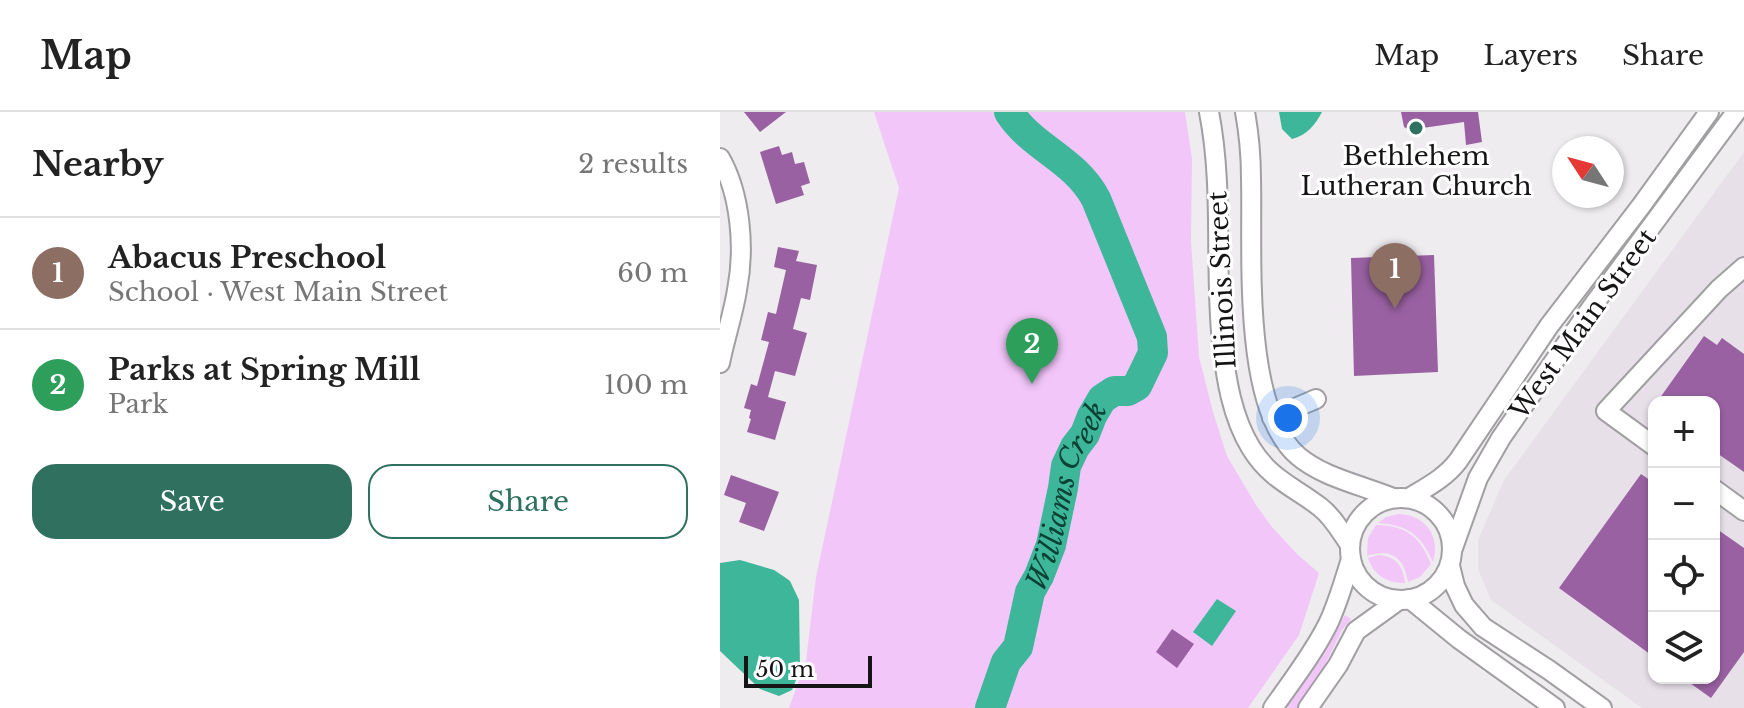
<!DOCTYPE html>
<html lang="en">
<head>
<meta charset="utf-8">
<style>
	:root { --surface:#fff; --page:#f2f2f2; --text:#222; --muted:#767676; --line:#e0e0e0; --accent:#2f705f }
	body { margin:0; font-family:"Libre Baskerville",serif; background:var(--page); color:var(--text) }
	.controls { position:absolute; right:24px; bottom:24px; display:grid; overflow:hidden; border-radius:16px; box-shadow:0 2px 6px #0004 }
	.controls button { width:72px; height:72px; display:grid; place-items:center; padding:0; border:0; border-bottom:2px solid var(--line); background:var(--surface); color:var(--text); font:40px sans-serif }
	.compass { position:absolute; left:832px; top:24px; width:72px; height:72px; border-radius:50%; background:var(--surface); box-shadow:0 2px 6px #0004; rotate:306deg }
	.scale { position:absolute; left:24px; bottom:20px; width:128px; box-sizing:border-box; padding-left:8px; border:4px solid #161516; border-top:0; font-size:22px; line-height:28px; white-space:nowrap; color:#161516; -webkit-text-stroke:6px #fff; paint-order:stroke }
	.you { position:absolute; left:568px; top:306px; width:28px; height:28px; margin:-20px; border:6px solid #fff; border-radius:50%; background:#1a73e8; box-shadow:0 0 0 12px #1a73e833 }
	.badge { display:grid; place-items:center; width:52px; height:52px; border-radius:50%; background:var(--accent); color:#fff; font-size:26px; font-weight:700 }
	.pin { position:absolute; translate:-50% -66px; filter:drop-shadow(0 2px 4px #0008) }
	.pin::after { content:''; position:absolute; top:42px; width:28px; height:24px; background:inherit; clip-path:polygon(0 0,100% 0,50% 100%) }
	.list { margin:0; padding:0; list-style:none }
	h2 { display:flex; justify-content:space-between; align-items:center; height:104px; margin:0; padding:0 32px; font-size:34px }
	h2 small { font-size:26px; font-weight:400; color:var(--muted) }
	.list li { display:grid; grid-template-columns:52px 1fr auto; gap:24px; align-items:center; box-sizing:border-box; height:112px; padding:0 32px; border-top:2px solid var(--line) }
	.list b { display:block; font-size:30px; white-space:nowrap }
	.list p { margin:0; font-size:26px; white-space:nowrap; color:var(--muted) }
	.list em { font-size:26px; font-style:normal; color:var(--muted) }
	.actions { display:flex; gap:16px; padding:24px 32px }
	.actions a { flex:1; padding:18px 0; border:2px solid var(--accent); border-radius:24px; text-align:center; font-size:28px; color:var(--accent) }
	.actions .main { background:var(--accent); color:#fff }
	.icon { flex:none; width:44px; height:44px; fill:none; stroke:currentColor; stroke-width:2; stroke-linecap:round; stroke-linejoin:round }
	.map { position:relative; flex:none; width:1024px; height:596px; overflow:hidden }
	header { display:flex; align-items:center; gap:48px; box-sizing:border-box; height:112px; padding:0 40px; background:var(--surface); border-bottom:2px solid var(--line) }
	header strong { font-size:38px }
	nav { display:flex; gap:44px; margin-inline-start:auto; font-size:28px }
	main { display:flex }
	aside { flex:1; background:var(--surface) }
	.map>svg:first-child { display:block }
	.built { fill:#e8e0e9; fill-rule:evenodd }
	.green { fill:#f3c6fa }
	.water { fill:#3eb699 }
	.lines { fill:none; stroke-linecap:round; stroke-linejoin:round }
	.river { stroke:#3eb699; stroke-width:30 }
	.building { fill:#9961a2 }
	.minor-casing { stroke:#a19fa2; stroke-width:22 }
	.minor { stroke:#fff; stroke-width:18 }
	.poi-dot { fill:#2f705f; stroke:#fff; stroke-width:3 }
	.labels { text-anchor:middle; stroke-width:6; stroke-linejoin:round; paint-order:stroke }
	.poi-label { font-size:26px; fill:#161516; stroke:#fff }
	.street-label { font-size:26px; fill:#161516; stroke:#fff }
	.water-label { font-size:28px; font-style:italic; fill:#0c4135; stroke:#fff }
</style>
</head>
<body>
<header>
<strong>Map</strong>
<nav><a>Map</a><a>Layers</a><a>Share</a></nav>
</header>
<main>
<aside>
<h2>Nearby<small>2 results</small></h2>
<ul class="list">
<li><span class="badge" style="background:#8d6e63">1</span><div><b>Abacus Preschool</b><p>School · West Main Street</p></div><em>60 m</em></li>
<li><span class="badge" style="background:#2e9e5b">2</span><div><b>Parks at Spring Mill</b><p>Park</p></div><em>100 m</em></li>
</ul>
<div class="actions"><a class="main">Save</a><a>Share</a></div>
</aside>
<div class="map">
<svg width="1024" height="596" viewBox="0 0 1024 596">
	<rect width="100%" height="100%" fill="#eeecef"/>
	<!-- built -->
	<path class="built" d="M1024 40V596H922L771 488 758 457V428L784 368ZM934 290H994V566H934Z"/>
	<!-- green -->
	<g class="green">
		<path d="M154 0H465L472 47 471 129 479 245 493 300 507 344 536 393 552 415 577 442 599 461 579 523 528 596H69L86 549 96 465 179 76Z"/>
		<path d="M679 402C705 403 721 424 713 450 701 422 687 413 658 411L666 405Z"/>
		<path d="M656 413C687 414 699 424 711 452L700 465 688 470C684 446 672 436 647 444L648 426Z"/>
		<path d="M658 443C676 444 683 454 685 471 666 471 654 463 648 446Z"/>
		<path d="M625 503 631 507 622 518 600 563 577 596H566L600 548Z"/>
	</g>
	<!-- water -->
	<g class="water">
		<path d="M559 0H602C595 13 587 23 572 27L562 17Z"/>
		<path d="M20 448 54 458 66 466 70 469 79 488 80 558 72 578 59 584 40 577 0 539V451Z"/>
		<path d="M497 487 516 499 492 534 473 520Z"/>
	</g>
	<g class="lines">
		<!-- river -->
		<path class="river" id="s1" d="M270 596 286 550 298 535 310 480 319 464 331 433 343 376 346 354 355 335 365 322 372 304 382 287 394 279H408L417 274 433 241 432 225 376 87C354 46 313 37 289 0"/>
	</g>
	<!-- building -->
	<g class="building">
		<path d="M24 0H66L40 20Z"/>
		<path d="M681 0H758L762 30 746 33 744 10 689 18 684 15Z"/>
		<path d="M59 34 62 43 72 40 75 52 84 50 90 71 81 74 84 83 56 92 40 40Z"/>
		<path d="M58 135 79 139 76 149 97 153 90 188 81 186 73 217 87 221 75 264 55 259 48 285 66 290 55 328 27 320 31 307 29 306 31 298 24 296 31 272 37 274 49 230 41 228 48 200 56 202 66 158 54 155Z"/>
		<path d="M714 143 718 260 634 264 631 146Z"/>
		<path d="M984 224 997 233 1002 226 1024 242V360L994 339V290H937Z"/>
		<path d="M921 362 934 371V545L839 476Z"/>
		<path d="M11 363 59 380 44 419 19 410 26 391 4 383Z"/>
		<path d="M994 415 1024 436V540L991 586 963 566H994Z"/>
		<path d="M452 517 474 532 457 556 436 540Z"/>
	</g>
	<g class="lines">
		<!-- minor casing -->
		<g class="minor-casing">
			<g id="minor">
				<path d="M489 0C504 76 494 155 502 231 506 267 512 305 531 336 550 367 574 375 600 395 613 405 621 420 630 433"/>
				<path d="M525 0C529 22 531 44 531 67 533 138 521 295 578 344 604 366 642 373 673 386"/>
				<path d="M0 46C21 83 25 137 17 178 13 203 5 226 0 251"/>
				<path d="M552 306 596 287"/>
				<path d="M934 334 886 299 999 177 1024 155"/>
				<path d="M994 377 1024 399"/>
				<circle cx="681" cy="437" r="51"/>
				<path d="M689 386C707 375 725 366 738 349L829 214 921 94 989 0"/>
				<path d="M733 436 758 366 781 326 871 196 1016 0"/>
				<path d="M730 454 735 474 744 493 763 515 829 558 882 596"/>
				<path d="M690 487 739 527 835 596"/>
				<path d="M553 596C572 569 593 542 608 512 618 491 624 469 631 447"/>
				<path d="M588 596 618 553 636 519 679 488"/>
			</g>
		</g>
		<!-- minor -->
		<use href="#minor" class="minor"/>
	</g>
	<!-- markers -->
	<circle class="poi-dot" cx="696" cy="16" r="8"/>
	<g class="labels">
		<!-- poi labels -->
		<g class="poi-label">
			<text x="696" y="53">Bethlehem<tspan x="696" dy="30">Lutheran Church</tspan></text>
		</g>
		<!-- street labels -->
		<g class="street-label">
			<text transform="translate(502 168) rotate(-93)" y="9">Illinois Street</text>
			<text transform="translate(863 212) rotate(-54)" y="9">West Main Street</text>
		</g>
		<!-- water labels -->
		<g class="water-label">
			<text dy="10" stroke="none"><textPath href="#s1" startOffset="228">Williams Creek</textPath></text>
		</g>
	</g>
</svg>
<div class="controls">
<button>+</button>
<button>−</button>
<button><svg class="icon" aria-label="locate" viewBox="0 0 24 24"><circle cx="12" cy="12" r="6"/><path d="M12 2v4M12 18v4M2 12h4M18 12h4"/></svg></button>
<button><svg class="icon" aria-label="layers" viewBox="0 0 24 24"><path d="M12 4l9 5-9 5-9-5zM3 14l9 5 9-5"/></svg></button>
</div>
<svg class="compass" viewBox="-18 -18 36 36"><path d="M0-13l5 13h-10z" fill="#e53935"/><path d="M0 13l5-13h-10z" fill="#767676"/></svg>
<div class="scale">50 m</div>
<div class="you"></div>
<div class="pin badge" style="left:675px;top:197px;background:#8d6e63">1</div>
<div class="pin badge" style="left:312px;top:272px;background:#2e9e5b">2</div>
</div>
</main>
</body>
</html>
